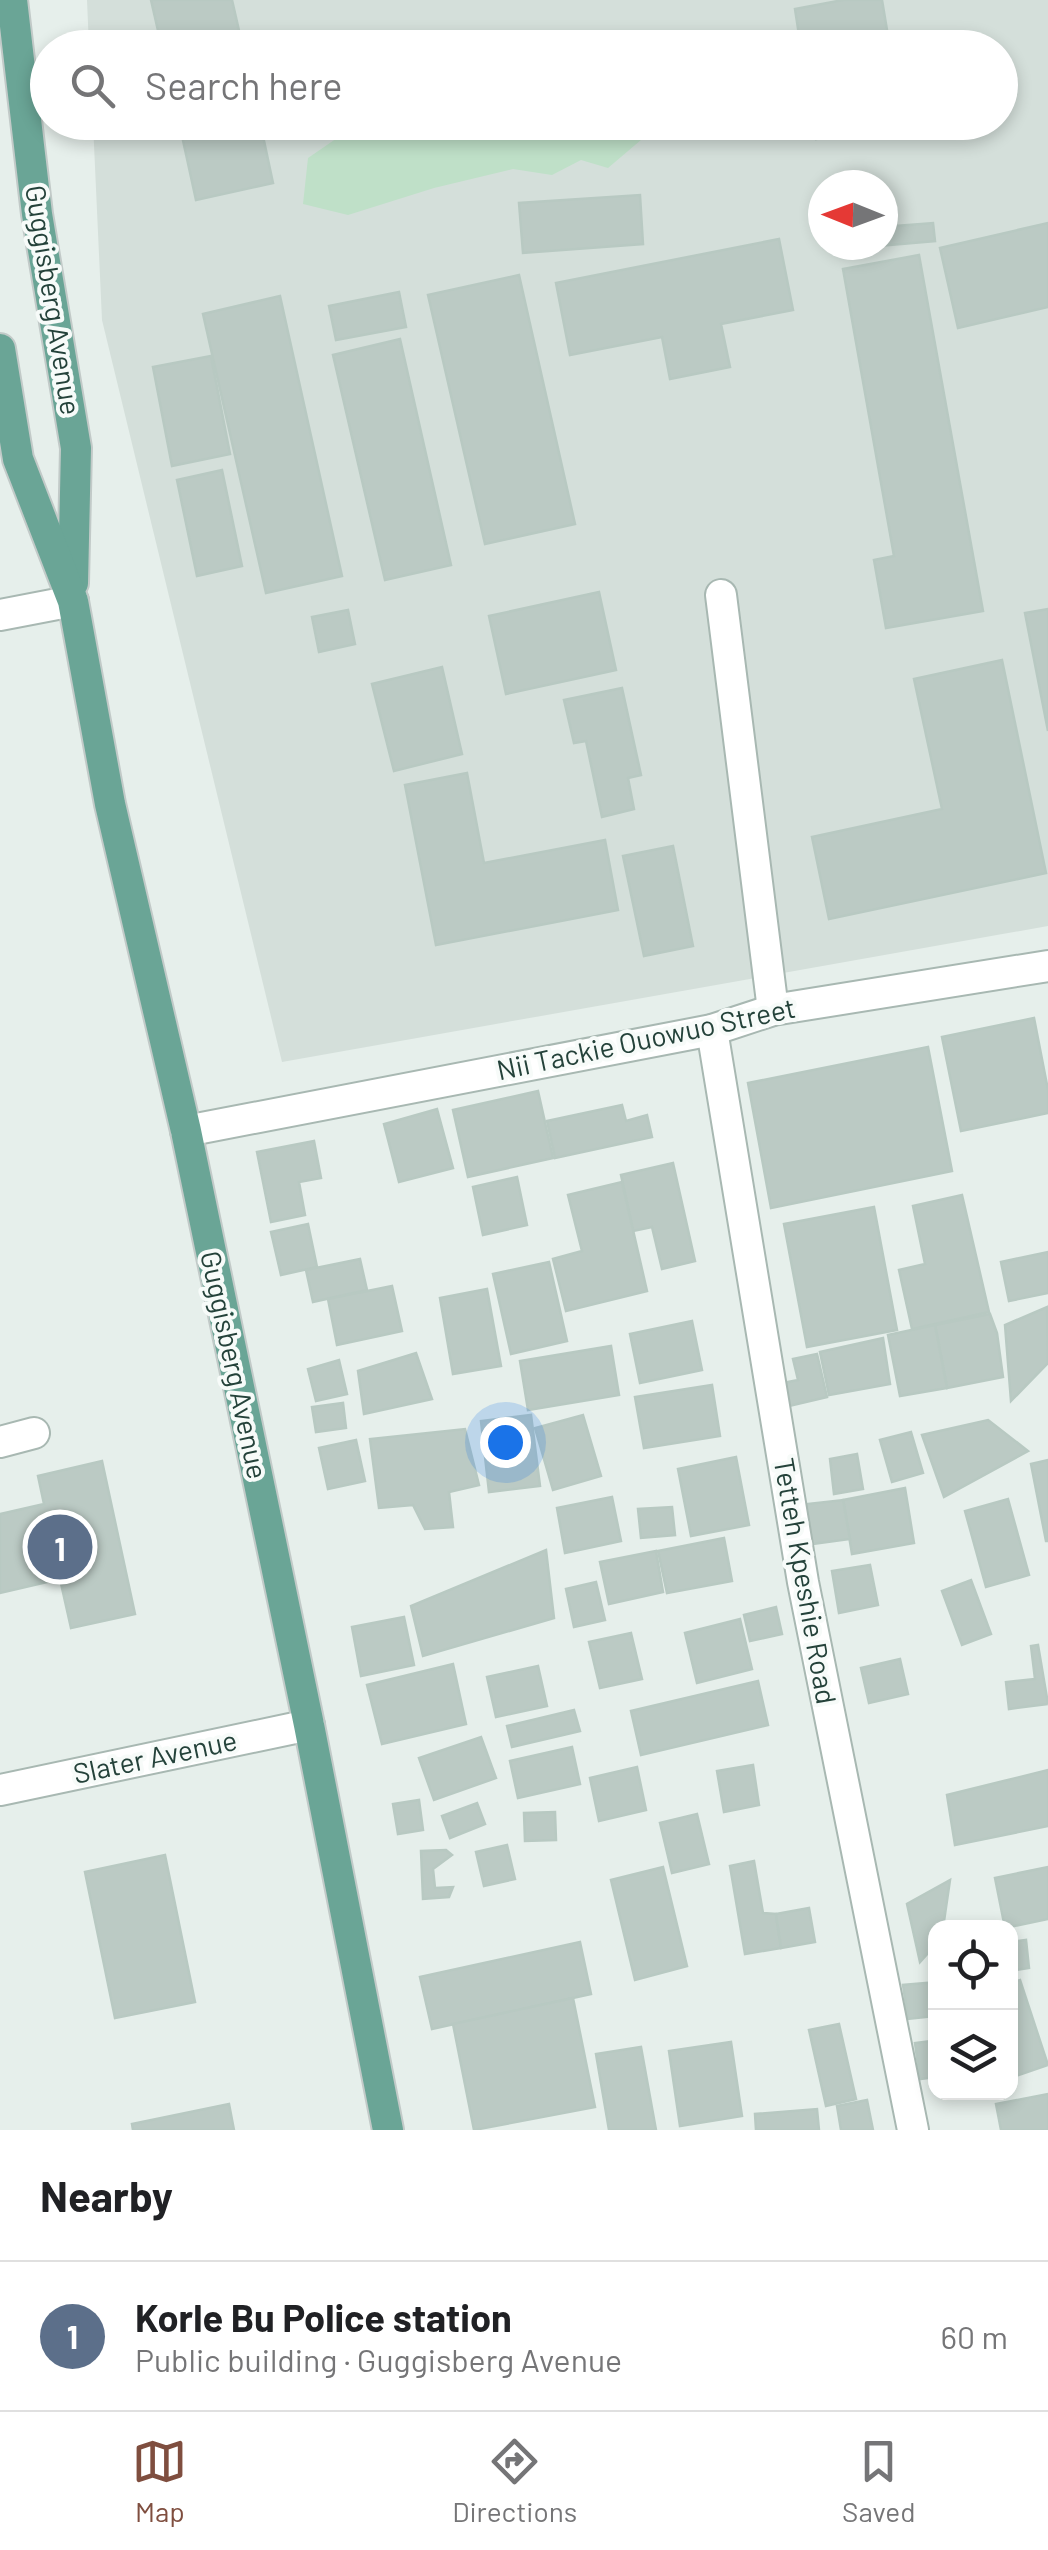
<!DOCTYPE html>
<html lang="en">
<head>
<meta charset="utf-8">
<style>
	:root { --surface:#fff; --page:#f2f2f2; --text:#202124; --muted:#757577; --line:#e0e0e0; --accent:#7f4e3f }
	body { margin:0; font-family:Barlow,sans-serif; background:var(--page); color:var(--text) }
	.controls { position:absolute; right:30px; bottom:30px; display:grid; overflow:hidden; border-radius:20px; box-shadow:0 5px 15px #0003 }
	.controls button { width:90px; height:90px; display:grid; place-items:center; padding:0; border:0; border-bottom:2px solid var(--line); background:var(--surface); color:var(--text); font:50px sans-serif }
	.compass { position:absolute; left:808px; top:170px; width:90px; height:90px; border-radius:50%; background:var(--surface); box-shadow:0 5px 15px #0003; rotate:271deg }
	.you { position:absolute; left:505px; top:1442px; width:35px; height:35px; margin:-25px; border:8px solid #fff; border-radius:50%; background:#1a73e8; box-shadow:0 0 0 15px #1a73e833 }
	.badge { display:grid; place-items:center; width:65px; height:65px; border-radius:50%; background:var(--accent); color:#fff; font-size:32px; font-weight:700 }
	.pin { position:absolute; translate:-50% -50%; border:5px solid #fff; box-shadow:0 2px 10px #0006 }
	.list { margin:0; padding:0; list-style:none }
	h2 { display:flex; justify-content:space-between; align-items:center; height:130px; margin:0; padding:0 40px; font-size:42px }
	h2 small { font-size:32px; font-weight:400; color:var(--muted) }
	.list li { display:grid; grid-template-columns:65px 1fr auto; gap:30px; align-items:center; box-sizing:border-box; height:150px; padding:0 40px; border-top:2px solid var(--line) }
	.list b { display:block; font-size:38px; white-space:nowrap }
	.list p { margin:0; font-size:32px; white-space:nowrap; color:var(--muted) }
	.list em { font-size:32px; font-style:normal; color:var(--muted) }
	.icon { flex:none; width:55px; height:55px; fill:none; stroke:currentColor; stroke-width:2; stroke-linecap:round; stroke-linejoin:round }
	.map { position:relative; flex:none; width:1048px; height:2130px; overflow:hidden }
	.search { position:absolute; background:var(--surface); box-shadow:0 5px 15px #0003; left:30px; right:30px; top:30px; height:110px; display:flex; align-items:center; gap:25px; box-sizing:border-box; padding:0 35px; border-radius:55px; color:var(--muted); font-size:38px }
	.sheet { height:280px; background:var(--surface) }
	nav { display:flex; justify-content:space-around; align-items:center; box-sizing:border-box; height:140px; border-top:2px solid var(--line); background:var(--surface); font-size:28px; color:var(--muted) }
	nav a { display:grid; justify-items:center; gap:5px }
	nav .on { color:var(--accent) }
	.map>svg:first-child { display:block }
	.built { fill:#d4dfda; fill-rule:evenodd }
	.green { fill:#bfe0c8 }
	.building { fill:#bbcac4; stroke:#b8c9c2; stroke-width:2.5 }
	.lines { fill:none; stroke-linecap:round; stroke-linejoin:round }
	.minor-casing { stroke:#a8b8b2; stroke-width:34 }
	.major-casing { stroke:#c2cac8; stroke-width:34 }
	.minor { stroke:#fff; stroke-width:30 }
	.major { stroke:#6aa596; stroke-width:30 }
	.labels { text-anchor:middle; stroke-width:8; stroke-linejoin:round; paint-order:stroke }
	.street-label { font-size:28px; fill:#24423a; stroke:#f7fbf9 }
</style>
</head>
<body>
<div class="map">
<svg width="1048" height="2130" viewBox="0 0 1048 2130">
	<rect width="100%" height="100%" fill="#e6efeb"/>
	<!-- built -->
	<path class="built" d="M87 0H1048V926L282 1062 102 320 93 123 1000 122V48L89 47ZM823 185H883V245H823Z"/>
	<!-- green -->
	<path class="green" d="M359 123 360 122 661 123 608 168 581 160 552 175 513 169 434 188 348 215 303 204 308 158Z"/>
	<!-- building -->
	<g class="building">
		<path d="M151 0H232L243 48H162Z"/>
		<path d="M843 0H882L890 48H801L795 9Z"/>
		<path d="M179 122H260L273 183 196 200Z"/>
		<path d="M813 122H902L903 124 816 139Z"/>
		<path d="M640 195 643 244 523 253 519 203Z"/>
		<path d="M933 223 935 241 878 246 883 245V227Z"/>
		<path d="M1048 223V307L958 328 940 248Z"/>
		<path d="M779 239 793 310 721 324 730 367 670 379 662 337 570 355 556 283Z"/>
		<path d="M919 255 983 611 886 628 874 560 894 556 843 269Z"/>
		<path d="M519 275 575 524 485 544 428 295Z"/>
		<path d="M399 292 406 327 336 340 329 306Z"/>
		<path d="M280 296 342 576 266 593 203 314Z"/>
		<path d="M400 339 451 565 385 580 333 355Z"/>
		<path d="M211 356 230 454 172 466 153 367Z"/>
		<path d="M222 470 242 566 197 576 177 480Z"/>
		<path d="M599 592 616 670 506 694 489 616Z"/>
		<path d="M1048 609V731L1025 613Z"/>
		<path d="M348 610 355 644 319 652 312 617Z"/>
		<path d="M1002 660 1046 873 829 919 812 837 942 809 914 679Z"/>
		<path d="M442 667 462 754 394 771 372 684Z"/>
		<path d="M622 688 641 775 628 778 634 809 602 817 586 741 574 743 564 700Z"/>
		<path d="M467 773 484 863 605 840 618 910 436 945 405 785Z"/>
		<path d="M673 846 693 946 644 956 623 856Z"/>
		<path d="M1034 1018 1048 1090V1113L961 1131 942 1037Z"/>
		<path d="M928 1047 952 1171 771 1208 748 1083Z"/>
		<path d="M538 1091 553 1158 468 1177 453 1110Z"/>
		<path d="M622 1105 626 1121 647 1115 652 1137 555 1158 547 1121Z"/>
		<path d="M437 1109 453 1168 399 1182 384 1124Z"/>
		<path d="M314 1141 321 1178 299 1182 305 1215 271 1222 257 1152Z"/>
		<path d="M673 1163 695 1261 662 1269 652 1227 633 1231 621 1175Z"/>
		<path d="M517 1177 527 1225 483 1235 473 1187Z"/>
		<path d="M622 1182 647 1291 566 1311 553 1259 582 1251 568 1195Z"/>
		<path d="M962 1195 989 1312 912 1329 899 1270 925 1264 913 1206Z"/>
		<path d="M874 1207 897 1330 807 1347 784 1224Z"/>
		<path d="M308 1224 317 1267 281 1275 271 1232Z"/>
		<path d="M1048 1252V1293L1009 1301 1001 1262Z"/>
		<path d="M360 1259 367 1290 313 1302 306 1270Z"/>
		<path d="M549 1262 567 1341 511 1354 493 1274Z"/>
		<path d="M392 1286 402 1331 337 1345 328 1299Z"/>
		<path d="M487 1289 501 1366 453 1374 440 1298Z"/>
		<path d="M1047 1307 1048 1363 1011 1401 1005 1325Z"/>
		<path d="M990 1314 997 1333 1003 1377 947 1388 935 1325Z"/>
		<path d="M692 1321 702 1370 640 1383 630 1334Z"/>
		<path d="M935 1325 947 1388 900 1396 888 1335Z"/>
		<path d="M883 1338 890 1384 829 1395 820 1352Z"/>
		<path d="M611 1346 619 1395 528 1410 520 1361Z"/>
		<path d="M416 1353 432 1399 364 1414 358 1371Z"/>
		<path d="M817 1354 827 1397 789 1406 783 1383 798 1380 793 1359Z"/>
		<path d="M339 1360 347 1394 316 1401 308 1369Z"/>
		<path d="M712 1385 720 1436 644 1448 635 1397Z"/>
		<path d="M343 1403 346 1428 316 1432 312 1407Z"/>
		<path d="M531 1415 540 1486 489 1492 481 1421Z"/>
		<path d="M583 1415 601 1476 553 1490 535 1428Z"/>
		<path d="M988 1420 1028 1451 944 1497 922 1435Z"/>
		<path d="M465 1429 479 1485 449 1492 453 1527 425 1529 413 1505 379 1508 370 1439Z"/>
		<path d="M911 1432 923 1473 892 1482 880 1440Z"/>
		<path d="M356 1440 365 1481 328 1489 319 1448Z"/>
		<path d="M857 1454 863 1489 834 1494 830 1459Z"/>
		<path d="M736 1457 749 1525 691 1536 678 1469Z"/>
		<path d="M1048 1460V1541H1046L1031 1464Z"/>
		<path d="M102 1461 135 1614 71 1628 60 1579 0 1593V1514L44 1504 38 1476Z"/>
		<path d="M905 1488 914 1543 852 1554 843 1500Z"/>
		<path d="M612 1497 621 1541 565 1553 557 1508Z"/>
		<path d="M1008 1499 1029 1575 986 1587 965 1511Z"/>
		<path d="M843 1500 850 1539 812 1544 807 1504Z"/>
		<path d="M672 1507 675 1535 641 1538 638 1509Z"/>
		<path d="M724 1538 732 1581 667 1593 658 1551Z"/>
		<path d="M546 1550 554 1618 423 1656 411 1606Z"/>
		<path d="M656 1551 663 1592 609 1604 600 1562Z"/>
		<path d="M870 1565 878 1605 839 1613 832 1571Z"/>
		<path d="M971 1580 991 1634 962 1645 942 1591Z"/>
		<path d="M596 1582 605 1620 574 1627 566 1589Z"/>
		<path d="M776 1607 782 1634 750 1641 744 1615Z"/>
		<path d="M404 1617 414 1665 361 1676 352 1627Z"/>
		<path d="M740 1619 752 1669 697 1683 685 1633Z"/>
		<path d="M631 1633 642 1679 600 1688 589 1642Z"/>
		<path d="M1038 1645 1048 1704 1009 1709 1006 1682 1035 1679 1031 1646Z"/>
		<path d="M900 1659 908 1694 869 1703 861 1668Z"/>
		<path d="M453 1664 466 1724 382 1744 367 1685Z"/>
		<path d="M538 1666 547 1706 496 1717 487 1677Z"/>
		<path d="M758 1681 768 1725 641 1755 631 1711Z"/>
		<path d="M574 1710 580 1731 512 1747 507 1726Z"/>
		<path d="M481 1737 496 1778 434 1800 419 1758Z"/>
		<path d="M572 1747 580 1784 518 1798 510 1761Z"/>
		<path d="M753 1765 759 1805 724 1812 717 1771Z"/>
		<path d="M637 1767 646 1810 599 1821 590 1778Z"/>
		<path d="M1048 1770V1826L955 1845 947 1795Z"/>
		<path d="M419 1800 423 1830 398 1834 393 1804Z"/>
		<path d="M477 1803 485 1824 450 1838 442 1816Z"/>
		<path d="M555 1812 556 1840 525 1841 524 1813Z"/>
		<path d="M697 1814 709 1864 672 1873 660 1823Z"/>
		<path d="M507 1845 515 1879 484 1886 476 1852Z"/>
		<path d="M446 1850 452 1855 433 1869 435 1888 453 1887 449 1897 423 1899 421 1851Z"/>
		<path d="M165 1855 195 2002 115 2018 85 1872Z"/>
		<path d="M754 1861 763 1913 776 1914 781 1948 745 1954 730 1866Z"/>
		<path d="M663 1867 687 1966 635 1980 611 1880Z"/>
		<path d="M1048 1867V1919L1005 1928 995 1878Z"/>
		<path d="M950 1880 943 1928H936V1944L920 1962 907 1904Z"/>
		<path d="M809 1908 815 1942 781 1948 776 1914Z"/>
		<path d="M1026 1940 1029 1968 1010 1971V1942Z"/>
		<path d="M580 1942 591 1994 432 2029 420 1977Z"/>
		<path d="M1020 1980 1048 2065 1010 2078V1983Z"/>
		<path d="M936 1982V2016L908 2019 903 1985Z"/>
		<path d="M573 1998 595 2107 474 2130 453 2024Z"/>
		<path d="M839 2024 856 2099 826 2106 809 2030Z"/>
		<path d="M932 2041 936 2077 920 2079 915 2043Z"/>
		<path d="M731 2042 742 2116 680 2126 669 2051Z"/>
		<path d="M641 2047 656 2130H609L596 2054Z"/>
		<path d="M1048 2094V2130H1001L996 2104Z"/>
		<path d="M867 2100 873 2130H841L837 2106Z"/>
		<path d="M229 2104 234 2130H133L132 2124Z"/>
		<path d="M817 2109 819 2130H756L755 2114Z"/>
	</g>
	<g class="lines">
		<!-- minor casing -->
		<g class="minor-casing">
			<g id="minor">
				<path d="M721 595 773 1010"/>
				<path d="M0 615 73 601"/>
				<path d="M712 1030 803 1582 913 2130"/>
				<path d="M186 1131 712 1030 773 1010 1048 966"/>
				<path d="M0 1442 34 1433"/>
				<path d="M0 1790 309 1725"/>
			</g>
		</g>
		<!-- major casing -->
		<g class="major-casing">
			<g id="major">
				<path d="M12 0 37 214 76 448 73 583"/>
				<path d="M0 349 18 459 73 601 110 804 186 1131 309 1725 388 2130"/>
			</g>
		</g>
		<!-- minor -->
		<use href="#minor" class="minor"/>
		<!-- major -->
		<use href="#major" class="major"/>
	</g>
	<g class="labels">
		<!-- street labels -->
		<g class="street-label">
			<text transform="translate(53 300) rotate(81)" y="10">Guggisberg Avenue</text>
			<text transform="translate(646 1039) rotate(-12)" y="10">Nii Tackie Ouowuo Street</text>
			<text transform="translate(234 1365) rotate(78)" y="10">Guggisberg Avenue</text>
			<text transform="translate(805 1581) rotate(80)" y="10">Tetteh Kpeshie Road</text>
			<text transform="translate(155 1757) rotate(-12)" y="10">Slater Avenue</text>
		</g>
	</g>
</svg>
<div class="controls">
<button><svg class="icon" aria-label="locate" viewBox="0 0 24 24"><circle cx="12" cy="12" r="6"/><path d="M12 2v4M12 18v4M2 12h4M18 12h4"/></svg></button>
<button><svg class="icon" aria-label="layers" viewBox="0 0 24 24"><path d="M12 4l9 5-9 5-9-5zM3 14l9 5 9-5"/></svg></button>
</div>
<svg class="compass" viewBox="-18 -18 36 36"><path d="M0-13l5 13h-10z" fill="#e53935"/><path d="M0 13l5-13h-10z" fill="#757577"/></svg>
<div class="you"></div>
<div class="pin badge" style="left:60px;top:1547px;background:#5c6f8a">1</div>
<div class="search"><svg class="icon" aria-label="search" viewBox="0 0 24 24"><circle cx="10" cy="10" r="6"/><path d="M15 15l6 6"/></svg>Search here</div>
</div>
<section class="sheet">
<h2>Nearby<small></small></h2>
<ul class="list">
<li><span class="badge" style="background:#5c6f8a">1</span><div><b>Korle Bu Police station</b><p>Public building · Guggisberg Avenue</p></div><em>60 m</em></li>
</ul>
</section>
<nav>
<a class="on"><svg class="icon" aria-label="map" viewBox="0 0 24 24"><path d="M3 6l6-2 6 2 6-2v14l-6 2-6-2-6 2zM9 4v14M15 6v14"/></svg>Map</a>
<a><svg class="icon" aria-label="directions" viewBox="0 0 24 24"><path d="M12 3l9 9-9 9-9-9zM9 14v-3h6M13 9l2 2-2 2"/></svg>Directions</a>
<a><svg class="icon" aria-label="saved" viewBox="0 0 24 24"><path d="M7 4h10v16l-5-4-5 4z"/></svg>Saved</a>
</nav>
</body>
</html>
